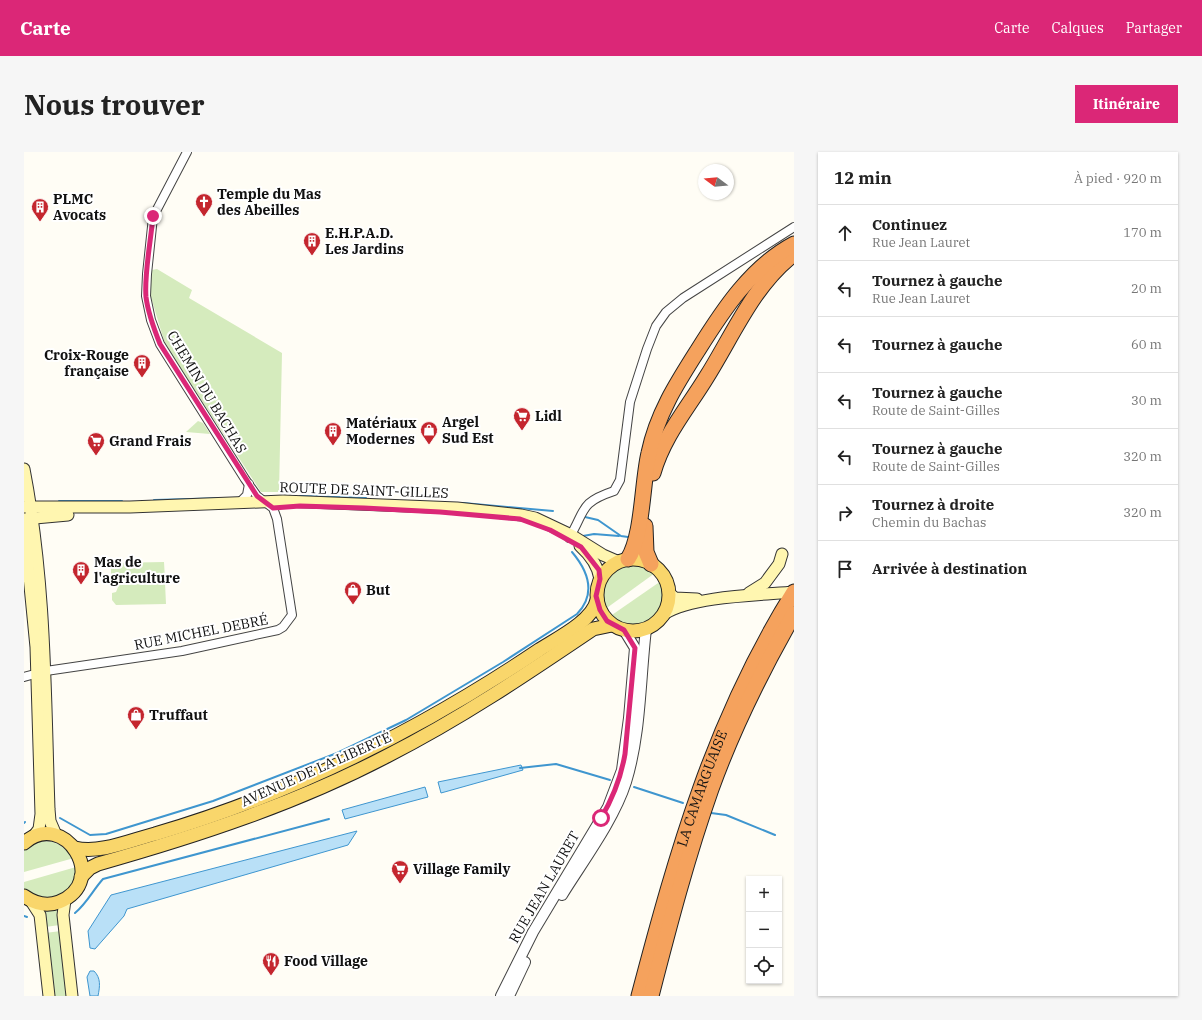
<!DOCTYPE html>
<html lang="fr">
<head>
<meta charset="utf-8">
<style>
	:root { --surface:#fff; --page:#f6f6f6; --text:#222; --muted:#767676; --line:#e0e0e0; --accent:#db2777 }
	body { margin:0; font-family:"IBM Plex Serif",serif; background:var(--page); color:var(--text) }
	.controls { position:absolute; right:12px; bottom:12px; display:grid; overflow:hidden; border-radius:0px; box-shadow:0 1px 3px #0004 }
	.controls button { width:36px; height:36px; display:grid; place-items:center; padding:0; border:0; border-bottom:1px solid var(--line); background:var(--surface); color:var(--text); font:20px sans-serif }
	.compass { position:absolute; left:674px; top:12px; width:36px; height:36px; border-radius:50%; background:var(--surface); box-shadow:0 1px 3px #0004; rotate:286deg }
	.stop { position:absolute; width:12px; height:12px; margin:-9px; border:3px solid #db2777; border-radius:50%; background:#fff }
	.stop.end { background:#db2777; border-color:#fff; box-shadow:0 1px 4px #0008 }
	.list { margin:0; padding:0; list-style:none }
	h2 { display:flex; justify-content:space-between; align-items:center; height:52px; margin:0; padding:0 16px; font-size:17px }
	h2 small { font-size:13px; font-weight:400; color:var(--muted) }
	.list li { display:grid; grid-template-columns:26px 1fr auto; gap:12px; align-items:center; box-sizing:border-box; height:56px; padding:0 16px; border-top:1px solid var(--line) }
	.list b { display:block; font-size:15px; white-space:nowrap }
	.list p { margin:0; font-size:13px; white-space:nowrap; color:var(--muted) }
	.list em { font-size:13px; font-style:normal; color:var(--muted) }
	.icon { flex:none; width:22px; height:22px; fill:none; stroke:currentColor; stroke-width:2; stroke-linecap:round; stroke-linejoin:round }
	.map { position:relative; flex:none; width:770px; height:844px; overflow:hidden; border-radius:0px }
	header { display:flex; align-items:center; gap:24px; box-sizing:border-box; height:56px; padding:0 20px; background:var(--accent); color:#fff }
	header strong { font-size:19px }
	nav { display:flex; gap:22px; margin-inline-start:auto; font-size:14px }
	.intro { display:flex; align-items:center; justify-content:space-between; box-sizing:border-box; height:96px; padding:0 24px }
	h1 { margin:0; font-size:28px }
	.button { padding:10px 18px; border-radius:0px; background:var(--accent); color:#fff; font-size:14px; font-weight:700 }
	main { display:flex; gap:24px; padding:0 24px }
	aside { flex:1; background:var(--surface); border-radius:0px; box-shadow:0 1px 3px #0004 }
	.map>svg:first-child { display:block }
	.green { fill:#d5ebbd }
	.water { fill:#b9e0f7; stroke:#3f96cf }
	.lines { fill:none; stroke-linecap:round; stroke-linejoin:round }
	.stream { stroke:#3f96cf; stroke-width:2 }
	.minor-casing { stroke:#444; stroke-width:10 }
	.tertiary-casing { stroke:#444; stroke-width:12 }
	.secondary-casing { stroke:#333; stroke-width:13 }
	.primary-casing { stroke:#222; stroke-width:15 }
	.motorway-casing { stroke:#222; stroke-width:17 }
	.minor { stroke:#fff; stroke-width:8 }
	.tertiary { stroke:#fff; stroke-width:10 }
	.secondary { stroke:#fff6b0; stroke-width:11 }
	.primary { stroke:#f9d66b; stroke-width:13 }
	.motorway { stroke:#f5a25d; stroke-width:15 }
	.route { stroke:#db2777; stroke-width:5 }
	.labels { text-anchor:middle; stroke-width:4; stroke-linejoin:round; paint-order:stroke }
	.poi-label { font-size:14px; font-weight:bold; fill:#111; stroke:#fff; text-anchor:start }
	.street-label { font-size:14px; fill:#111; stroke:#fff }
</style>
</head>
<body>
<header>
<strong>Carte</strong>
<nav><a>Carte</a><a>Calques</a><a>Partager</a></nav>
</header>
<div class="intro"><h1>Nous trouver</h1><a class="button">Itinéraire</a></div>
<main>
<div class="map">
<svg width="770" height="844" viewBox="0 0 770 844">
	<rect width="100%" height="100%" fill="#fffdf5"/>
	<!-- green -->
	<g class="green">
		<path d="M133 117 168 138 165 146 258 201 255 340H237L141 192 126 142 125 127 128 118Z"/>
		<path d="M174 269 179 271 186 282 162 280Z"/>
		<path d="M140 410 141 427 95 429 92 425 87 422V411Z"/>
		<path d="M601 412C614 411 621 414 631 421L580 458C574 435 579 422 601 412Z"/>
		<path d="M637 429C648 465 615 488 585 465Z"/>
		<path d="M141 431 142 452 92 453 88 448V441L92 440 95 433Z"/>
		<path d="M18 689C34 689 40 695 50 706L0 720V698L10 691Z"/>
		<path d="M52 715C50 738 42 739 24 749L0 740V730Z"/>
		<path d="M37 755 36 773 21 775 16 757Z"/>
		<path d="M37 779 43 844H29L21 781Z"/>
	</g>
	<!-- water -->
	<g class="water">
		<path d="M497 613 499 618 417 641 414 630Z"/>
		<path d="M401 635 404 645 321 667 318 658Z"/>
		<path d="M333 679 324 693 103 757 100 764 71 797 66 796 64 779 87 743Z"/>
		<path d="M66 819H70C77 826 76 834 74 844H66L63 825Z"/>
	</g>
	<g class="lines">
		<!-- stream -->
		<g class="stream">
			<path d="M276 344 342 346"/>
			<path d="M130 348 203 346"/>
			<path d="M35 349H98"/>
			<path d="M439 351 529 359"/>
			<path d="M561 365 574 368 597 384 604 385"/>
			<path d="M559 384 570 382 595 384"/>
			<path d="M496 616 532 612 586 628"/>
			<path d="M610 635 659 651"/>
			<path d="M687 661 702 663 751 683"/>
			<path d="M36 666 66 683 82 682 189 649 313 601 382 568 479 510 553 462C573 441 564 419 548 400"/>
			<path d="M0 671 1 670"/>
			<path d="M51 761C63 751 69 738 79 727L305 667"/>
			<path d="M0 764 3 765"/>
		</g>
		<!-- minor casing -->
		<g class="minor-casing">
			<g id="minor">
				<path d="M215 351 223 343 225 332"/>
				<path d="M545 386C562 359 554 351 590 339L596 328 606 250 623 197 632 174 642 160 659 146 770 75"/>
				<path d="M0 525 22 519 158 499 254 478 259 475 268 463 253 367 249 356 233 344 221 327 136 192 127 168 122 144 123 122 129 65 163 0"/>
			</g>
		</g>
		<!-- tertiary casing -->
		<g class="tertiary-casing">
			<g id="tertiary">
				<path d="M538 743C559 709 590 668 602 630 617 581 616 528 622 477"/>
				<path d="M477 844 509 780 584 655 598 618 605 566 611 496 600 478"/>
				<path d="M485 844 501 810"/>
			</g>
		</g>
		<!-- secondary casing -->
		<g class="secondary-casing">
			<g id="secondary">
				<path d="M0 317C22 431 21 541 25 657L26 669 32 683"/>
				<path d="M0 355H106L259 349 433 356 497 363 511 366 547 383 579 403 595 410"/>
				<path d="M0 367 44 363"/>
				<path d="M0 373 12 495 17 662 15 677 9 685"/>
				<path d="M556 394C566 403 574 413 576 427"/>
				<path d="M645 441 651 446 673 447"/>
				<path d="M725 441 741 431 755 412 758 402"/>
				<path d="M640 462C668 444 736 443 770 440"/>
				<path d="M41 748 39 763 48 844"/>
				<path d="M7 749 16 763 25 844"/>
			</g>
		</g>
		<!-- primary casing -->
		<g class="primary-casing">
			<g id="primary">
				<circle cx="609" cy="443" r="36"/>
				<path d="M0 691C40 656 87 729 35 750 22 755 10 751 0 744"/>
				<path d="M51 696C76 702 107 688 131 682 268 642 396 578 515 498 532 487 569 469 573 448"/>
				<path d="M57 725 66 716 74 712C173 684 271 652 363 604 436 567 501 523 569 477L588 473"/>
			</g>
		</g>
		<!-- motorway casing -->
		<g class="motorway-casing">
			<g id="motorway">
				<path d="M629 321C639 285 663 257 682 226 708 185 728 136 766 105"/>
				<path d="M621 374 622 400 627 412"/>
				<path d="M604 407C619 384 618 330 625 301 633 262 653 231 674 198 699 158 727 115 770 92"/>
				<path id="s1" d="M615 844C653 700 690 568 770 440"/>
				<path d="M627 844C645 774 663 705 687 637 709 576 738 518 770 462"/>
			</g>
		</g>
		<!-- minor -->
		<use href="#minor" class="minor"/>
		<!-- tertiary -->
		<use href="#tertiary" class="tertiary"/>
		<!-- secondary -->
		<use href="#secondary" class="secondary"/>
		<!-- primary -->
		<use href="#primary" class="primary"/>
		<!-- motorway -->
		<use href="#motorway" class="motorway"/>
	</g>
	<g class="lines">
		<!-- route -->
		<path class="route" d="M129 64C127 88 120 122 122 145 124 161 130 177 136 192L233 344 249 356 276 354 340 356 416 360 496 367 526 378 557 395 575 418 576 427 572 444 576 458 583 469 600 478 611 496 601 602C597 625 589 646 577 666"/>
	</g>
	<!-- icons -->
	<defs>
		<g id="church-pin" transform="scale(0.9)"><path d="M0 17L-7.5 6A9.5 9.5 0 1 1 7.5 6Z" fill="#c4262e" stroke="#fff"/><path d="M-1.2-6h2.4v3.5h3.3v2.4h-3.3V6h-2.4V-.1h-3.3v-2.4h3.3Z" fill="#fff"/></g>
		<g id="building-pin" transform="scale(0.9)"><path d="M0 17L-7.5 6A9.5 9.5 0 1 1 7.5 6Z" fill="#c4262e" stroke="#fff"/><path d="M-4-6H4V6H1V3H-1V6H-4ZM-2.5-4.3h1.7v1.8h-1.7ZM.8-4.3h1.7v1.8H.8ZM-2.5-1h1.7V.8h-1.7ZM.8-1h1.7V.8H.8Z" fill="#fff"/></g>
		<g id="supermarket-pin" transform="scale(0.9)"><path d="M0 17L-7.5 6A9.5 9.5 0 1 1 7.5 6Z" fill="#c4262e" stroke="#fff"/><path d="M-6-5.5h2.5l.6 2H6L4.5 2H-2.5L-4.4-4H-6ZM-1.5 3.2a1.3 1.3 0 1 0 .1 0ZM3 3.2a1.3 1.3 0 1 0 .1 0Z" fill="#fff"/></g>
		<g id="shop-pin" transform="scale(0.9)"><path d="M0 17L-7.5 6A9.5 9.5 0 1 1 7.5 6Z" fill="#c4262e" stroke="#fff"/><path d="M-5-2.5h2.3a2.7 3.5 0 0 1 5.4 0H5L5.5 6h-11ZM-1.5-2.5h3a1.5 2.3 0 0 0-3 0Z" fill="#fff"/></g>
		<g id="restaurant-pin" transform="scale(0.9)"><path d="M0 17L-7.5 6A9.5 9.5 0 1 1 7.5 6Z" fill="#c4262e" stroke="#fff"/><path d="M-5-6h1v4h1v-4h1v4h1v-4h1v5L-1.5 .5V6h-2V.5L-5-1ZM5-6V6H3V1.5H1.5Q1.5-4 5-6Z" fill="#fff"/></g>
	</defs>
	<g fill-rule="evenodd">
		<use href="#church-pin" x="180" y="50"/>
		<use href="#building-pin" x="16" y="55"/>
		<use href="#building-pin" x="288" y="89"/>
		<use href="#building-pin" x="118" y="211"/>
		<use href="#supermarket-pin" x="498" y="264"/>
		<use href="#shop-pin" x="405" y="278"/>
		<use href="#building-pin" x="309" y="279"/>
		<use href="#supermarket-pin" x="72" y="289"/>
		<use href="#building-pin" x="57" y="418"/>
		<use href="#shop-pin" x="329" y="438"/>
		<use href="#shop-pin" x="112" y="563"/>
		<use href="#supermarket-pin" x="376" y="717"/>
		<use href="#restaurant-pin" x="247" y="809"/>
	</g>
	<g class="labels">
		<!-- poi labels -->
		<g class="poi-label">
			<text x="193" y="47">Temple du Mas<tspan x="193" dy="16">des Abeilles</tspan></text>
			<text x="29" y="52">PLMC<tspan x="29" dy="16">Avocats</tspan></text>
			<text x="301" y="86">E.H.P.A.D.<tspan x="301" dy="16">Les Jardins</tspan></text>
			<text x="105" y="208" text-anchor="end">Croix-Rouge<tspan x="105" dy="16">française</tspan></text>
			<text x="511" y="269">Lidl</text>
			<text x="418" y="275">Argel<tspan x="418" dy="16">Sud Est</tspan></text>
			<text x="322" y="276">Matériaux<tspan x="322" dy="16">Modernes</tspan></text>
			<text x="85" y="294">Grand Frais</text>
			<text x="70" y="415">Mas de<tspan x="70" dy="16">l'agriculture</tspan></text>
			<text x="342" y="443">But</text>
			<text x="125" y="568">Truffaut</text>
			<text x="389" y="722">Village Family</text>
			<text x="260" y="814">Food Village</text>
		</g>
		<!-- street labels -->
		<g class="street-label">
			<text transform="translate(183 240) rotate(59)" y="5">CHEMIN DU BACHAS</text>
			<text transform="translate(340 338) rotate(2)" y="5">ROUTE DE SAINT-GILLES</text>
			<text transform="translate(177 480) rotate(-11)" y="5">RUE MICHEL DEBRÉ</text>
			<text transform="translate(292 617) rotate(-24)" y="5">AVENUE DE LA LIBERTÉ</text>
			<text dy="5" stroke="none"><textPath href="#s1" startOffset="217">LA CAMARGUAISE</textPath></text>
			<text transform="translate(520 735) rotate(-60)" y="5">RUE JEAN LAURET</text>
		</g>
	</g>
</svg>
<div class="controls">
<button>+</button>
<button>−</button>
<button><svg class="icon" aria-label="locate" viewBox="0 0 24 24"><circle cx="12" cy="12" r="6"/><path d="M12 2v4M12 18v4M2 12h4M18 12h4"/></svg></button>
</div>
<svg class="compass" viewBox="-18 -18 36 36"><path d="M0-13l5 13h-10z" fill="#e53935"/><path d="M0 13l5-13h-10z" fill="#767676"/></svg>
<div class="stop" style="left:577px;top:666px"></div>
<div class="stop end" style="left:129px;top:64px"></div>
</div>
<aside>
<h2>12 min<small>À pied · 920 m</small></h2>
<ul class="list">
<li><svg class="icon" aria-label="ahead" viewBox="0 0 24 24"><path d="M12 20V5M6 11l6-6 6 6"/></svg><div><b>Continuez</b><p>Rue Jean Lauret</p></div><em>170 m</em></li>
<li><svg class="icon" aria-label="left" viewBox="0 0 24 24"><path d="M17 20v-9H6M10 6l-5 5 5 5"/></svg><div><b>Tournez à gauche</b><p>Rue Jean Lauret</p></div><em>20 m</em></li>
<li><svg class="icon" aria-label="left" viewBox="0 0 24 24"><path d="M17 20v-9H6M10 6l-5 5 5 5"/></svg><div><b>Tournez à gauche</b></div><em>60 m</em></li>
<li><svg class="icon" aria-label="left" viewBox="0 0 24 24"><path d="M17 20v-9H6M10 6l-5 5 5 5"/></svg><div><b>Tournez à gauche</b><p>Route de Saint-Gilles</p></div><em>30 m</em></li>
<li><svg class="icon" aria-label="left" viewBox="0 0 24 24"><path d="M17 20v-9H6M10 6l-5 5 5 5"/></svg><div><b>Tournez à gauche</b><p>Route de Saint-Gilles</p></div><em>320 m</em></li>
<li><svg class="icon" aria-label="right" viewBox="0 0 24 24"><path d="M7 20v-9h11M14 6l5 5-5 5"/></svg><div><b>Tournez à droite</b><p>Chemin du Bachas</p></div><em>320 m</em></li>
<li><svg class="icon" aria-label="arrive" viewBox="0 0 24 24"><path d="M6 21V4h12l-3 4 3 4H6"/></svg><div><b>Arrivée à destination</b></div></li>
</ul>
</aside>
</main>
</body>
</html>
